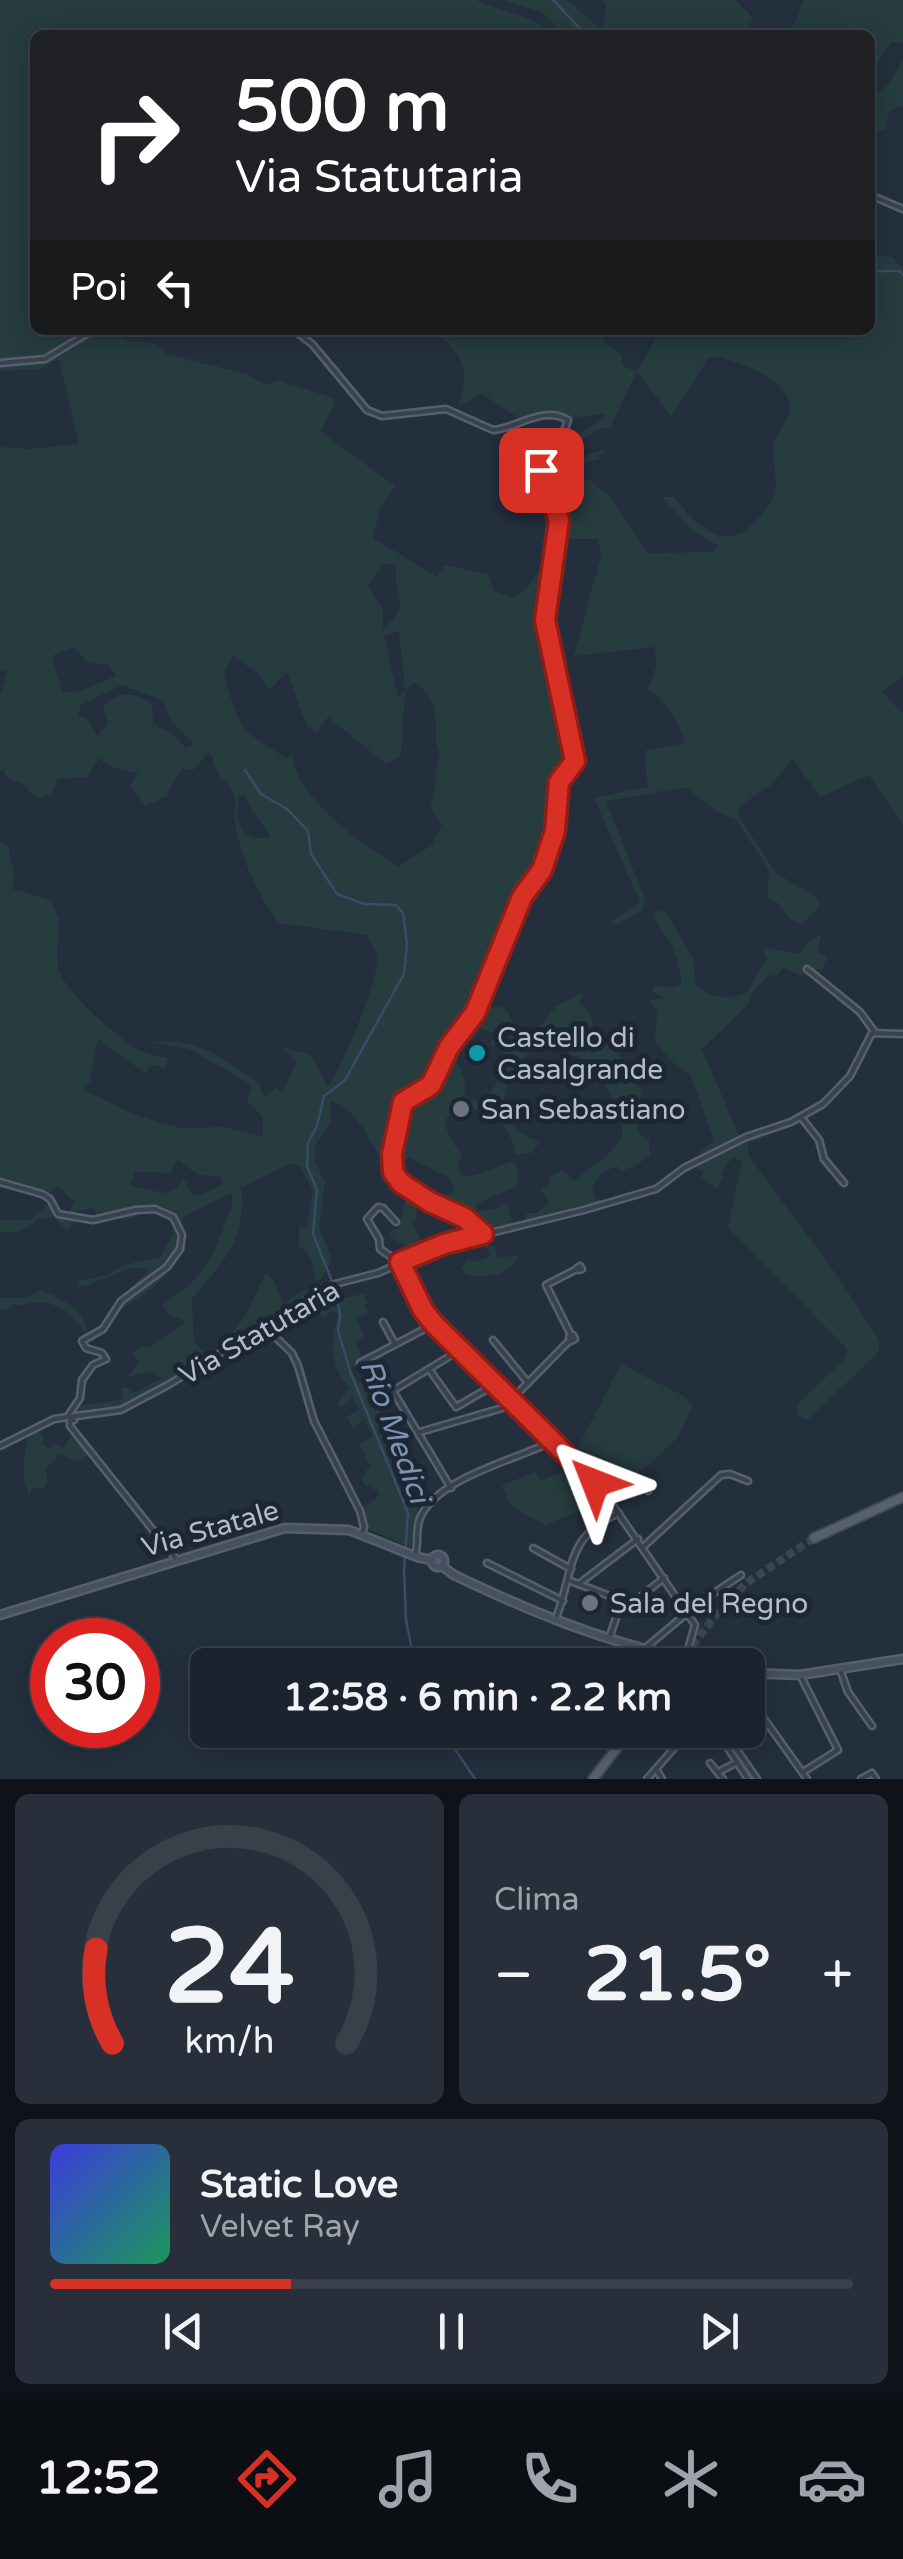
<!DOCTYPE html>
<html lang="it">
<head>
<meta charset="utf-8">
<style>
	body { margin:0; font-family:"Varela Round",sans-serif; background:#282f3a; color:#f1f3f6; height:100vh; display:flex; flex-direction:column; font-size:38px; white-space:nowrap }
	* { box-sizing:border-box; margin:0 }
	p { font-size:32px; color:#a0a4aa }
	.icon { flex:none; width:55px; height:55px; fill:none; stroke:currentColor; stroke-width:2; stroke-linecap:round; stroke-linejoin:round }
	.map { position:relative; height:1779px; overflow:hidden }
	.details { display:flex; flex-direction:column; gap:15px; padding:15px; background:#0f1319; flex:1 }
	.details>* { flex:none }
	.banner { position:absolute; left:30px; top:30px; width:845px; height:305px; border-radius:15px; box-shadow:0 5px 25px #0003,0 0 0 2px #39404a; background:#202124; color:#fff; overflow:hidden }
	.speed { position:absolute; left:30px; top:1618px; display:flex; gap:20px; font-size:50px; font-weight:700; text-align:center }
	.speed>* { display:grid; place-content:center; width:130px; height:130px; border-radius:50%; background:#1b232e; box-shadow:0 5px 25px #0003,0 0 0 2px #39404a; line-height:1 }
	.speed .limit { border:15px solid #d22; background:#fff; color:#111 }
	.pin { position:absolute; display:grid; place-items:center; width:85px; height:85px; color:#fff; margin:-42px; border-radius:20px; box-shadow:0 5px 15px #0006 }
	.me { position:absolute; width:110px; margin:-55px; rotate:315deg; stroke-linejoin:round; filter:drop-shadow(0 0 8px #0008) }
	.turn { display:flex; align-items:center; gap:35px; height:210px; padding:0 40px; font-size:45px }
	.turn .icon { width:130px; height:130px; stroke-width:2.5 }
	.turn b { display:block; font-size:70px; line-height:85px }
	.then { display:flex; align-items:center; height:95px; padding:0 40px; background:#0003; gap:20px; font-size:38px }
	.big { font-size:75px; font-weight:800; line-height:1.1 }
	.details .tile { flex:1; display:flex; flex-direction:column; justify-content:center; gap:15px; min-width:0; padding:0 35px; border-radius:15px; background:#282f3a }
	.details .dial { align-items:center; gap:0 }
	.dial svg { height:260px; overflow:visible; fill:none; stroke:#39404a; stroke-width:7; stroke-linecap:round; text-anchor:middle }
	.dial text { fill:#f1f3f6; stroke:none }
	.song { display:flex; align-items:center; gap:30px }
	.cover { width:120px; height:120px; border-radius:15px; background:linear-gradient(135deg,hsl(240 70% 55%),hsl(150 70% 35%)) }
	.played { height:10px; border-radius:5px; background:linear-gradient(90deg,#d93025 30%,#39404a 30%) }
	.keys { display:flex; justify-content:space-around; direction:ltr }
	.heat { display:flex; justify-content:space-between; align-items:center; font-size:55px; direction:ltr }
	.details .tiles { flex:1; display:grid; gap:15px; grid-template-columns:1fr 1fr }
	.tile:last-child { grid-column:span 2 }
	.trip { position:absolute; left:190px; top:1648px; width:575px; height:100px; border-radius:15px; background:#1b232e; box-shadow:0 5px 25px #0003,0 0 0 2px #39404a; font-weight:800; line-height:100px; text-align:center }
	.dock { display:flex; height:160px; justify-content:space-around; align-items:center; background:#0b0e12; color:#a0a4aa }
	.dock .icon { width:70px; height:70px }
	.dock .selected { color:#d93025 }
	.dock b { font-size:45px; color:#f1f3f6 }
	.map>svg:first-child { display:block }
	.green { fill:#263c3f; fill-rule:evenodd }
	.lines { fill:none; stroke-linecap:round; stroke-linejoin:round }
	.stream { stroke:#394c67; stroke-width:2.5 }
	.primary-tunnel { stroke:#3a4453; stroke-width:8; stroke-dasharray:8 4; stroke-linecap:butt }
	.minor-casing { stroke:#565f6c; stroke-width:9 }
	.secondary-casing { stroke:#565f6c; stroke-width:11 }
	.primary-casing { stroke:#414a57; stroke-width:12 }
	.minor { stroke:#38414e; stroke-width:4 }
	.secondary { stroke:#465061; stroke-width:6 }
	.primary { stroke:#56606e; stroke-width:8 }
	.route-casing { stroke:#8d1f18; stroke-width:25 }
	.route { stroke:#d93025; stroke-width:18 }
	.culture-dot { fill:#0f9aa8; stroke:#1d2633; stroke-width:4 }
	.worship-dot { fill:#6b7280; stroke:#1d2633; stroke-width:4 }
	.labels { text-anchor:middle; stroke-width:10; stroke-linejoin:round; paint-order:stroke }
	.poi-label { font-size:28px; fill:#b4bcc9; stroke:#1d2633; text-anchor:start }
	.street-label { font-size:28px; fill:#b4bcc9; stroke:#1d2633 }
	.water-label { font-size:30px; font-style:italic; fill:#7c92b1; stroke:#1d2633 }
</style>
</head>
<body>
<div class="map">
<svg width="903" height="1779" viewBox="0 0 903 1779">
	<rect width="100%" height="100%" fill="#242f3e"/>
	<g class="green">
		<path d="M0,0H476C506,14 529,12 553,35H380L375,32L357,35H35V330H116L124,340L157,344L166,354L247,374L266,385L278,380L333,398L335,405L320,431L395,486L381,506L373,538L437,577L444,565L488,574L494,591L513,598L526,590L553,549L544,615L573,750L572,759L559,775L553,831L541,870L505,903L495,945L502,951L485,999L489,1008L504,1007C511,1020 523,1030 520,1048L523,1049L556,1006L584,993L579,1003L590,1014L596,1036L616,1052L642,1092L636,1122L640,1134L649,1140L650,1155L634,1167L620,1171L617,1166L603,1172L592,1187L595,1199H600V1202L524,1223L527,1213H536L549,1203L541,1190L552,1182L548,1178L562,1170L574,1181C586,1171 615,1151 621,1138C626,1128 618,1118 616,1108C605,1072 574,1044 534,1048C510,1068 490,1106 518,1131C525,1137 532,1137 539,1143L532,1153L516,1154L512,1140L493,1106L465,1112L468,1102L487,1098L504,1071V1053L511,1042L510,1035L506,1034L499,1044L490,1045L496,1034L480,1028L474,1039L462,1041L454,1051C456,1066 466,1074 465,1089C465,1123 424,1102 462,1156L458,1165L461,1176L475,1175L513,1161C519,1167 520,1178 516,1186L476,1204L478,1211L495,1209L504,1203L508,1207L513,1226L486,1232L477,1223L439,1201L454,1190L449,1178L410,1158L398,1163L388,1154V1167L380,1165L382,1158C367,1138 357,1109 330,1100V1122L315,1146V1161L325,1183L319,1227L332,1260L321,1279L315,1281C314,1266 312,1255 299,1246V1227H307L313,1191L300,1166L291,1163L241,1188C247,1240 222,1263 192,1299L194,1342L208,1356C166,1381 122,1418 71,1415L78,1406L122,1400L121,1388L128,1387L134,1393L162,1378L147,1372L128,1377L139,1362L132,1353L143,1345L149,1348L186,1322L170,1315L162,1305C202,1276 208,1270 225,1224C229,1212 235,1204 231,1193L181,1218C196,1256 146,1301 113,1311V1305L150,1269L131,1268L85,1286H79L78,1281L108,1275C119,1263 143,1262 160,1257L174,1233L171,1218L175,1213L163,1207L125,1220L114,1218L115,1211L96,1214L94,1208L69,1213L74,1201L57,1186L51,1193L0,1178V843L9,846L10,862L14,867L13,889L50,900C68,931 54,937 58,967C61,989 118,1038 137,1049C146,1054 157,1056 167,1058L166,1068L152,1065L145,1073L98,1039L90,1081L84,1090L138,1116L180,1128L223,1127L263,1137V1117L247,1102L252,1085L189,1049L150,1042C198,1037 224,1058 261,1085L262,1094L267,1096L277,1087L282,1093L297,1062L283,1048L310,1054L328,1087C341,1069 380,979 377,957C376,951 370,941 367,935L279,923C258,896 240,857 235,822C233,815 236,806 235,798C231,782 213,775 213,757L208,753L193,770L182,768L166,797L145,805L130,786L138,773L111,767L99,758L88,777L58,779L52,793L38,799L22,784L7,778L4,769L0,771V695L8,669L0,671V447L30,449L79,444L59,359L39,369L0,371ZM385,563L396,566C392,598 414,603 383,629V609L367,586ZM399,631L405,690L398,698L384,636ZM74,647L88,663L109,665L116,676L75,693L62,692L52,656ZM233,655L258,674L269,690L287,672L307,726L316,733L328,717L386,764L401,755L405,691L415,682C449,710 428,728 440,754C434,772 437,791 430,808L442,824L432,845L397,867C388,857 375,853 365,845C340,826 292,787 293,755L287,759C237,727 241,731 224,674ZM122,685L164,701L170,720L194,744L185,748L178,739L153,723L152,704C135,691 118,691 103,707L108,724L97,736L88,719L78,716L81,705ZM245,795L249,806L271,837C240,843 234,823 239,796ZM178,1160L198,1175L220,1176L223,1183L202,1195H193L183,1178L177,1189L164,1193L130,1186L135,1172L171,1173Z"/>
		<path d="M505,0H567L603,31L606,6L603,0H735L753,18L745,35H566L541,12Z"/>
		<path d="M804,0H903V43L891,42L870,76V35H789Z"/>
		<path d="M903,60V105L888,112L886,129L874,131L870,127V100L890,83Z"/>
		<path d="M870,255L893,257L903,270V676L882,692L903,714V824L869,775L820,797L793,759L772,784L738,807L740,818L775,872L818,899V909L801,924L789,918L777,902L767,899L769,870L735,818L715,811L686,787L606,801L645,900L642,911L616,925L611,922L640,902L594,798L648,787L644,751L685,743C677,721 668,702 648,689L656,667L655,647L574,656L601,555L598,539H562C561,528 563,514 559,504C552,487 544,475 543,455L605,418V414L526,423L481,393L458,407C472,369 462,355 434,330H605L602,340L621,354L624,367L637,371L661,330H870ZM719,357C741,363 782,377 789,401C794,418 778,428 774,444C771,459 778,475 775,490C773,503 763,514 754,523C723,554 696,524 674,497H662L692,530L717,545L714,552L647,553L612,499L591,481L566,471L604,457H596L606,449L561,464L552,456L601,428L610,427L637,372L671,416L708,359Z"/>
		<path d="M665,910L693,959L696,984C709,998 730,1001 747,992L767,958L763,952L765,947L798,954L810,940L821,935L817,953L828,956L822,969H812L802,976L783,968L775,977L770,974L751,994L747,1006L702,1049L739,1136L772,1130L768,1137L748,1143V1155L839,1278L879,1340V1351L875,1356L807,1420L797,1415V1405L846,1357L847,1349L728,1227L742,1161L734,1158L726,1164L718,1189L702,1178L703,1172L693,1167L703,1159L700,1152L714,1140L690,1074L670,1060L655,1041L657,1012L649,1001L664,998L652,991L654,986L675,987L682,983C677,952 672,943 653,917L656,912Z"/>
		<path d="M400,1182L425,1199L416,1209L417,1218L411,1223L423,1243L403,1258L398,1257L405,1246L390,1236L391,1230L399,1228L405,1201L411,1195L399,1186Z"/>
		<path d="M52,1200L59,1213L78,1219L67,1230L53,1217L38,1219C29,1229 14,1235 0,1231V1220H30Z"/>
		<path d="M494,1245L498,1258L519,1255C509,1276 486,1279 466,1275L461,1268L467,1260L478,1261L491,1256L489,1249L483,1247Z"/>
		<path d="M266,1273L274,1281L283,1303L304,1290L316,1291L233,1344L228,1343V1338L245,1316Z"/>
		<path d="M341,1284L343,1288L339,1289L342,1298L364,1294L368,1303L365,1304L368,1314L357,1318L364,1338L355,1342L366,1366L360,1369L353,1366L351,1369L358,1383L362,1381L388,1425L387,1434L396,1448L418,1508L411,1547L367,1529L362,1509L380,1495L377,1489L374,1490L371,1484L366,1487L361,1479L370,1465L359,1444L373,1436L360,1412L363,1421L352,1427L349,1419H343L359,1410L353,1397L340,1408L338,1402L349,1388C330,1366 329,1342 339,1314L331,1310L325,1319L318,1313L325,1302L321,1294Z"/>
		<path d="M41,1290C66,1302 84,1306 88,1336C77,1321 59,1301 39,1302C28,1302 24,1307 14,1304L6,1310H0V1298H25Z"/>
		<path d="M621,1364L685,1397L693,1405L677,1438L620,1491L612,1494L573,1457Z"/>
		<path d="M38,1430L44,1439L42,1444L50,1449L55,1443L64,1448L72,1433L89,1454L78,1462L60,1454L46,1468L47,1483L43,1489L32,1487L30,1496C19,1476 25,1457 28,1435Z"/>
		<path d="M572,1468L588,1508L545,1525L510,1505L502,1485L536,1472L540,1481Z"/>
	</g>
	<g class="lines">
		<g class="stream">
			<path d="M553,0L586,35"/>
			<path d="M870,271H899L903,275"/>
			<path d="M245,770L261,794L287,809L308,831L311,854L337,894L364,904L396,905L403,913L407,944L404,974L345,1080L324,1096L317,1126L308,1143L307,1166L317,1190L313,1234L336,1291L340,1316L338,1331L350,1371L408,1513L404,1570L406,1620L415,1665"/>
			<path d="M442,1730L475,1779"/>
		</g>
		<path class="primary-tunnel" d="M678,1665L714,1617L745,1584L814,1538"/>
		<defs>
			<g id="minor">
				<path d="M870,195L903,209"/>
				<path d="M294,330L313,345L367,410L382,416L446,409L493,430C518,428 543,405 568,420L565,429L543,447L539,461L559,520L545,620L575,761L559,782L555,831L541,870L524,893L475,1013L449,1047L431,1085L403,1103C381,1161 386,1182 444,1208C459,1214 474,1222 483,1234"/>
				<path d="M0,363L45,359L93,330"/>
				<path d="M807,969L860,1012L874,1031"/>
				<path d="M801,1117L819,1140L824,1159L844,1183"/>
				<path d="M0,1182L42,1194L50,1199L58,1214L93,1220L136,1210L155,1209L173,1217L182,1235L180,1249L167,1267L121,1301L103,1329L82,1341L86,1348L102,1353L106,1359L93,1365L82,1380L80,1398L68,1416"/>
				<path d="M396,1222L383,1208L378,1207L367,1219L379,1239L380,1249L400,1263L423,1310L434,1324L605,1494L695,1625L687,1653"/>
				<path d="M580,1266L582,1269L579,1270L577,1268Z"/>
				<path d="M383,1322L395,1344"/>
				<path d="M265,1327L292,1353L298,1366L314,1421L360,1511L364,1527L362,1533"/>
				<path d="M571,1335L546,1285L577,1269"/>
				<path d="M573,1335L575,1339L571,1341L569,1337Z"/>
				<path d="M493,1340L528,1383"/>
				<path d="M360,1363L434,1324"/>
				<path d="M429,1369L456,1407L496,1384"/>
				<path d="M393,1391L451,1488"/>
				<path d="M512,1399L570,1340"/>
				<path d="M376,1401L460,1350"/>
				<path d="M74,1420L70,1421V1426L176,1559"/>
				<path d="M420,1432L516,1404"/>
				<path d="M0,1446L54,1419L121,1410L168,1385L331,1285L378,1273L445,1244L584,1210L656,1189L684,1168L746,1137L791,1122L823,1104L850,1076L872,1033L903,1034"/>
				<path d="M637,1479L648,1491"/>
				<path d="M643,1547L721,1475L730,1474L748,1481"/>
				<path d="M533,1548L571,1569"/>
				<path d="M415,1556C419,1543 415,1531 420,1518C438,1477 516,1460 553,1441"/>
				<path d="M487,1563L563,1601"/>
				<path d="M568,1580L615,1598L626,1607"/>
				<path d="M580,1583L638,1539"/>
				<path d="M687,1611L741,1575"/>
				<path d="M556,1618C575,1568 565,1537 619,1513"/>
				<path d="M609,1639L617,1615L664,1578"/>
				<path d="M644,1649L686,1614"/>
				<path d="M680,1665L681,1663"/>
				<path d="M840,1669L848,1692L872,1726"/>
				<path d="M800,1675L838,1750L803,1772"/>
				<path d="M748,1696L807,1779"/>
				<path d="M716,1730L748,1779"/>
				<path d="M723,1730L757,1779"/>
				<path d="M710,1763L723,1779"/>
				<path d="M656,1769L662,1779"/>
				<path d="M718,1772L736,1763"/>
				<path d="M647,1779L690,1730"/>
				<path d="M861,1779L872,1773L876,1779"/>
			</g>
			<g id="secondary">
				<circle cx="438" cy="1561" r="6"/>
				<path d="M442,1566L454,1575C527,1610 599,1640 678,1657"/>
				<path d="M0,1615L285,1528L349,1530L417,1557L432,1560"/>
				<circle cx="684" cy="1658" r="6"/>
				<path d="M690,1660L710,1665"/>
				<path d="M748,1673L800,1675L903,1659"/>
			</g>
			<g id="primary">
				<path d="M814,1538L903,1497"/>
				<path d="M593,1779L631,1730"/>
			</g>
		</defs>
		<use href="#minor" class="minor-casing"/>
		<use href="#secondary" class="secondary-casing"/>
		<use href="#primary" class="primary-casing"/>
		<use href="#minor" class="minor"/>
		<use href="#secondary" class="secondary"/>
		<use href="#primary" class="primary"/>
	</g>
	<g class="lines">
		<defs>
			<path id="route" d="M541,470L559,520L545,620L575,761L559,782L555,831L542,870L522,897L475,1013L449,1047L431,1085L403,1102L392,1154L393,1172L401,1183L430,1202L465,1218L483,1234L444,1244L400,1262L423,1310L434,1324L595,1483"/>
		</defs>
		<use href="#route" class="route-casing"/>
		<use href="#route" class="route"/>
	</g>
	<circle class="culture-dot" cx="477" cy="1053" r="10"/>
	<g class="worship-dot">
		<circle cx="461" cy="1109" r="10"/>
		<circle cx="590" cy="1603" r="10"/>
	</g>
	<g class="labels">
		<g class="poi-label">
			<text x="497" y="1047">Castello di<tspan x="497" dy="32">Casalgrande</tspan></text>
			<text x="481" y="1119">San Sebastiano</text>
			<text x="610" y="1613">Sala del Regno</text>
		</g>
		<g class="street-label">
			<text transform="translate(259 1332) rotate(-30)" y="10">Via Statutaria</text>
			<text transform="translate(210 1528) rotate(-16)" y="10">Via Statale</text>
		</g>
		<g class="water-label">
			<text transform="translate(395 1431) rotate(70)" y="10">Rio Medici</text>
		</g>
	</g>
</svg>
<div class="speed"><div class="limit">30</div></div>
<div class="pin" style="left:541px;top:470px;background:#d93025"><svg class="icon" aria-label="arrive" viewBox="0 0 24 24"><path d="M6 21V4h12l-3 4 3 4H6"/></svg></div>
<svg class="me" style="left:595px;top:1483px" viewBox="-20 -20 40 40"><path d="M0-17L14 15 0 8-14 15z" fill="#d93025" stroke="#fff" stroke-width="4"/></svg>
<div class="trip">12:58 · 6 min · 2.2 km</div>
<div class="banner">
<div class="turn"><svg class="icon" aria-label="right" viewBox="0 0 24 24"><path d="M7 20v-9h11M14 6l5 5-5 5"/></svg><div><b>500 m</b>Via Statutaria</div></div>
<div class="then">Poi<svg class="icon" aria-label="left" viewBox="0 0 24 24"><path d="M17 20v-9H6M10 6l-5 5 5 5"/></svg></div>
</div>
</div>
<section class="details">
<div class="tiles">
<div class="tile dial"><svg viewBox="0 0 100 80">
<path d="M14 69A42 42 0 1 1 86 69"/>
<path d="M14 69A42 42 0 0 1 9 40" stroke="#d93025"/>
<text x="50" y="56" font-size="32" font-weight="700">24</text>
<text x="50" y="72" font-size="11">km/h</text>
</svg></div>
<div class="tile"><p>Clima</p>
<div class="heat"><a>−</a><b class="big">21.5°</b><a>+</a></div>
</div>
<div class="tile">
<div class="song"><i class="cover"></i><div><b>Static Love</b><p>Velvet Ray</p></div></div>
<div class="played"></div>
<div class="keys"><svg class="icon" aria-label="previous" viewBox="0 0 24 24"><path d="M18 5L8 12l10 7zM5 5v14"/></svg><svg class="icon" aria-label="pause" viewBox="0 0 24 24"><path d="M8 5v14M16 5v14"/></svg><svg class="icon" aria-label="next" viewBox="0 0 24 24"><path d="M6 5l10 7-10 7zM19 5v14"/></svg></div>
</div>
</div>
</section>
<nav class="dock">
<b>12:52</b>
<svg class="icon selected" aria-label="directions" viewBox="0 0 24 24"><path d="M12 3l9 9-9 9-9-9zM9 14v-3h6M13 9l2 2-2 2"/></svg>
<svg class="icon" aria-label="music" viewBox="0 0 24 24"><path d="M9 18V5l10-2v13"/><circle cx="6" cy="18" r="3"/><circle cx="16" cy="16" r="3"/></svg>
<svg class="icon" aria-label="phone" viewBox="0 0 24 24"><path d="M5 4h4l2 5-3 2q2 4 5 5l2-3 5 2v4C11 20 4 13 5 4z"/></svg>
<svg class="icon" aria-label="climate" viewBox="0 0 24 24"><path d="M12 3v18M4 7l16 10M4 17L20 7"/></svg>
<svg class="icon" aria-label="car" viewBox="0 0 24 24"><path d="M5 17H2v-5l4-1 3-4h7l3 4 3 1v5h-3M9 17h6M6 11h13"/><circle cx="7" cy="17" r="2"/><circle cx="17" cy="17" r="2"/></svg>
</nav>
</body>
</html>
